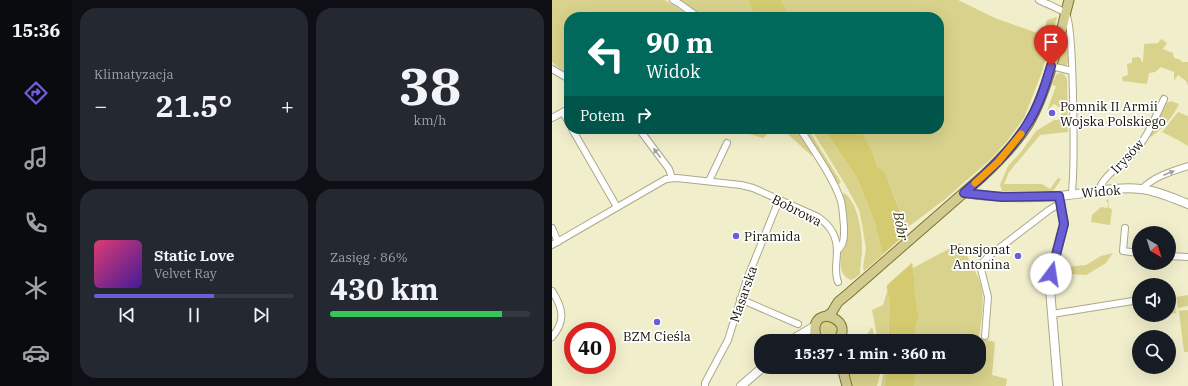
<!DOCTYPE html>
<html lang="pl">
<head>
<meta charset="utf-8">
<style>
	body { margin:0; font-family:"IBM Plex Serif",serif; background:#242831; color:#f1f3f6; height:100vh; display:flex; flex-direction:column; font-size:15px; white-space:nowrap }
	* { box-sizing:border-box; margin:0 }
	p { font-size:13px; color:#9ea1a6 }
	.icon { flex:none; width:22px; height:22px; fill:none; stroke:currentColor; stroke-width:2; stroke-linecap:round; stroke-linejoin:round }
	.map { position:relative; flex:1; overflow:hidden }
	.sheet { display:flex; flex-direction:column; gap:8px; padding:8px; background:#0d0f14; width:480px }
	.sheet>* { flex:none }
	.hud { position:absolute; left:12px; top:12px; width:380px; height:122px; border-radius:16px; box-shadow:0 4px 16px #0002; background:#00695c; color:#fff; overflow:hidden }
	.needle { width:26px; rotate:141deg }
	.buttons { position:absolute; left:580px; top:226px; display:grid; gap:8px }
	.buttons a { display:grid; place-items:center; width:44px; height:44px; border-radius:50%; background:#171b24; box-shadow:0 4px 16px #0002; font-size:20px }
	.speed { position:absolute; left:12px; top:322px; display:flex; gap:8px; font-size:20px; font-weight:700; text-align:center }
	.speed>* { display:grid; place-content:center; width:52px; height:52px; border-radius:50%; background:#171b24; box-shadow:0 4px 16px #0002; line-height:1 }
	.speed .limit { border:6px solid #d22; background:#fff; color:#111 }
	.pin { position:absolute; display:grid; place-items:center; width:34px; height:34px; color:#fff; margin:-41px -17px; border-radius:50% 50% 50% 0; rotate:-45deg; box-shadow:0 0 4px #0007 }
	.pin .icon { rotate:45deg }
	.me { position:absolute; width:44px; margin:-22px; rotate:14deg; stroke-linejoin:round; filter:drop-shadow(0 0 3px #0008) }
	.turn { display:flex; align-items:center; gap:14px; height:84px; padding:0 16px; font-size:18px }
	.turn .icon { width:52px; height:52px; stroke-width:2.5 }
	.turn b { display:block; font-size:28px; line-height:34px }
	.then { display:flex; align-items:center; height:38px; padding:0 16px; background:#0003; gap:8px; font-size:15px }
	.big { font-size:30px; font-weight:800; line-height:1.1 }
	.sheet .widget { flex:1; display:flex; flex-direction:column; justify-content:center; gap:6px; min-width:0; padding:0 14px; border-radius:16px; background:#242831 }
	.sheet .dial { align-items:center; gap:0 }
	.dial b { font-size:52px; line-height:1 }
	.song { display:flex; align-items:center; gap:12px }
	.cover { width:48px; height:48px; border-radius:6px; background:linear-gradient(135deg,hsl(340 70% 55%),hsl(260 70% 35%)) }
	.played { height:4px; border-radius:2px; background:linear-gradient(90deg,#6b5fd9 60%,#363941 60%) }
	.keys { display:flex; justify-content:space-around; direction:ltr }
	.heat { display:flex; justify-content:space-between; align-items:center; font-size:22px; direction:ltr }
	.charge { height:6px; border-radius:3px; background:linear-gradient(90deg,#34c759 86%,#363941 0) }
	.sheet .tiles { flex:1; display:grid; gap:8px; grid-template-columns:repeat(2,1fr) }
	.trip { position:absolute; left:202px; top:334px; width:232px; height:40px; border-radius:16px; background:#171b24; box-shadow:0 4px 16px #0002; font-weight:800; line-height:40px; text-align:center }
	main { display:flex; flex:1; min-height:0 }
	.tab-bar { display:flex; flex-direction:column; width:72px; justify-content:space-around; align-items:center; background:#090b0e; color:#9ea1a6 }
	.tab-bar .icon { width:28px; height:28px }
	.tab-bar .active { color:#6b5fd9 }
	.tab-bar b { font-size:18px; color:#f1f3f6 }
	.map>svg:first-child { display:block }
	.green { fill:#d9d28c }
	.water { fill:#d4cb70 }
	.pier { fill:#f0eecb }
	.lines { fill:none; stroke-linecap:round; stroke-linejoin:round }
	.street-casing { stroke:#aca989; stroke-width:8 }
	.secondary-casing { stroke:#aca989; stroke-width:10 }
	.primary-casing { stroke:#7c7530; stroke-width:11 }
	.street { stroke:#fff; stroke-width:6 }
	.secondary { stroke:#fff; stroke-width:8 }
	.primary { stroke:#d3cc91; stroke-width:9 }
	.oneway { fill:#a1a09b }
	.route-casing { stroke:#463e8d; stroke-width:10 }
	.route { stroke:#6b5fd9; stroke-width:7 }
	.slow { stroke:#f59e0b; stroke-width:7 }
	.poi-dot { fill:#6b5fd9; stroke:#fff; stroke-width:1.5 }
	.labels { text-anchor:middle; stroke-width:3.5; stroke-linejoin:round; paint-order:stroke }
	.poi-label { font-size:13px; fill:#131206; stroke:#fff; text-anchor:start }
	.street-label { font-size:13px; fill:#131206; stroke:#fff }
	.water-label { font-size:14px; font-style:italic; fill:#353108; stroke:#fff }
</style>
</head>
<body>
<main>
<nav class="tab-bar">
<b>15:36</b>
<svg class="icon active" aria-label="directions" viewBox="0 0 24 24"><path d="M12 3l9 9-9 9-9-9zM9 14v-3h6M13 9l2 2-2 2"/></svg>
<svg class="icon" aria-label="music" viewBox="0 0 24 24"><path d="M9 18V5l10-2v13"/><circle cx="6" cy="18" r="3"/><circle cx="16" cy="16" r="3"/></svg>
<svg class="icon" aria-label="phone" viewBox="0 0 24 24"><path d="M5 4h4l2 5-3 2q2 4 5 5l2-3 5 2v4C11 20 4 13 5 4z"/></svg>
<svg class="icon" aria-label="climate" viewBox="0 0 24 24"><path d="M12 3v18M4 7l16 10M4 17L20 7"/></svg>
<svg class="icon" aria-label="car" viewBox="0 0 24 24"><path d="M5 17H2v-5l4-1 3-4h7l3 4 3 1v5h-3M9 17h6M6 11h13"/><circle cx="7" cy="17" r="2"/><circle cx="17" cy="17" r="2"/></svg>
</nav>
<section class="sheet">
<div class="tiles">
<div class="widget"><p>Klimatyzacja</p>
<div class="heat"><a>−</a><b class="big">21.5°</b><a>+</a></div>
</div>
<div class="widget dial"><b>38</b><p>km/h</p></div>
<div class="widget">
<div class="song"><i class="cover"></i><div><b>Static Love</b><p>Velvet Ray</p></div></div>
<div class="played"></div>
<div class="keys"><svg class="icon" aria-label="previous" viewBox="0 0 24 24"><path d="M18 5L8 12l10 7zM5 5v14"/></svg><svg class="icon" aria-label="pause" viewBox="0 0 24 24"><path d="M8 5v14M16 5v14"/></svg><svg class="icon" aria-label="next" viewBox="0 0 24 24"><path d="M6 5l10 7-10 7zM19 5v14"/></svg></div>
</div>
<div class="widget"><p>Zasięg · 86%</p><b class="big">430 km</b><div class="charge"></div></div>
</div>
</section>
<div class="map">
<svg width="636" height="386" viewBox="0 0 636 386">
	<rect width="100%" height="100%" fill="#f0eecb"/>
	<g class="green">
		<path d="M0,0H113L140,17H17V74L13,73L0,62Z"/>
		<path d="M121,0H196L203,17H146Z"/>
		<path d="M229,0H406L443,18L491,35L495,20L505,17L490,72L472,118L456,140L439,159L392,200L352,230C350,210 339,190 332,171L326,168L320,151L308,129H387V17H239Z"/>
		<path d="M609,39L615,43L611,49L621,53L622,58L629,60V62H636V86L634,81L626,75L622,81V72L609,67L603,72L597,73L595,84L571,81L570,77L576,75L575,64L580,63V58L587,57L591,63L592,44L606,43Z"/>
		<path d="M510,49L515,50C518,58 517,73 505,63L508,50Z"/>
		<path d="M507,73L512,74L515,79L516,132L488,135L457,172L452,184H490L498,189L506,178L509,179L502,190L499,191H450L448,185L456,166L469,152L484,131L502,120H506L510,113V109L502,104L495,111L504,86L500,85L504,75Z"/>
		<path d="M619,101L627,104C621,117 611,128 599,137L597,135L612,104Z"/>
		<path d="M626,112L636,116V146L626,140L610,132Z"/>
		<path d="M196,129H221L211,138L194,133Z"/>
		<path d="M230,129H245L261,154L260,156Z"/>
		<path d="M251,129H256L289,182L287,184L284,183Z"/>
		<path d="M259,129H272L305,178L323,223L328,239L331,255L312,271L311,267L314,249L310,224L307,210L293,184Z"/>
		<path d="M292,193C306,202 310,232 310,248C310,257 308,265 308,274L303,278L299,280C290,277 288,268 289,259H287C287,253 292,251 294,245C298,228 293,212 289,196Z"/>
		<path d="M556,195L557,208L560,209L558,225L539,222L540,215L549,207L556,208V203L554,201L556,199Z"/>
		<path d="M408,243C414,255 429,278 430,291C432,307 429,322 427,338L443,342L440,375L455,379L454,386H362L365,367H427V341H363V327L367,318L363,295L361,268Z"/>
		<path d="M561,253L554,263L534,275L513,274L510,270L522,266L534,265L549,256Z"/>
		<path d="M336,289L338,302L336,341H326L320,310L331,305Z"/>
		<path d="M636,295V306L626,308L624,297Z"/>
		<path d="M622,298L624,313L617,314V299Z"/>
		<path d="M636,310V352H632L627,311Z"/>
		<circle cx="276" cy="330" r="9"/>
		<path d="M320,327L324,341H314L316,333Z"/>
		<path d="M295,367H327L328,374L325,386H299Z"/>
		<path d="M329,367H334L333,386H329L331,375Z"/>
	</g>
	<g class="water">
		<path d="M196,0H229L239,17H203Z"/>
		<path d="M272,129H308L320,151L326,168L332,171L347,209L359,253L362,277L363,295L367,318L363,327V341H336L338,302L332,274L330,249L323,223L305,178Z"/>
		<path d="M334,367H365L362,386H333Z"/>
	</g>
	<path class="pier" d="M355,233L361,252L362,261L333,287L330,274L329,256Z"/>
	<g class="lines">
		<defs>
			<g id="street">
				<path d="M121,0L128,4L146,17"/>
				<path d="M487,0C492,3 511,10 514,14C522,23 522,155 521,176C521,182 520,188 520,194"/>
				<path d="M499,66L520,71"/>
				<path d="M0,69L17,79"/>
				<path d="M17,108L11,112L17,123"/>
				<path d="M0,118L11,112"/>
				<path d="M20,129L65,207"/>
				<path d="M87,129L117,169L120,178"/>
				<path d="M248,129C261,149 282,179 289,201C291,209 291,218 292,226C292,236 293,244 285,251"/>
				<path d="M157,181L175,143"/>
				<path d="M590,189C601,177 620,171 636,166"/>
				<path d="M547,191C549,177 571,164 580,154C595,139 603,118 612,99"/>
				<path d="M0,228L6,242"/>
				<path d="M573,228L571,251L587,253"/>
				<path d="M0,245L114,179L125,178L189,185L201,188L266,217C278,225 285,237 285,251C285,262 282,272 286,282"/>
				<path d="M617,256L636,257"/>
				<path d="M0,291C11,308 14,321 0,337"/>
				<path d="M188,299L246,324"/>
				<path d="M500,314L587,300"/>
				<path d="M433,336L436,297L428,265L437,256L497,210L509,203"/>
				<path d="M153,386V383L176,340L195,279L227,200"/>
			</g>
			<g id="secondary">
				<path d="M412,193C443,198 475,198 507,196C534,194 562,186 589,189C606,191 621,198 636,204"/>
				<path d="M238,341L263,326"/>
				<path d="M247,341L254,338H265"/>
				<path d="M189,386L211,367"/>
				<path d="M506,386L498,289L499,274L512,224L507,196"/>
			</g>
			<g id="primary">
				<path d="M275,316L280,312L286,302L297,293L431,176C448,160 465,143 477,123C497,88 507,38 517,0"/>
				<path d="M268,341C264,337 262,333 263,327C266,304 305,323 284,341"/>
				<path d="M290,367L295,386"/>
			</g>
		</defs>
		<use href="#street" class="street-casing"/>
		<use href="#secondary" class="secondary-casing"/>
		<use href="#primary" class="primary-casing"/>
		<use href="#street" class="street"/>
		<use href="#secondary" class="secondary"/>
		<use href="#primary" class="primary"/>
	</g>
	<defs><path id="oneway-solid" d="M-6-.8H1V-3.2L6.5 0L1 3.2V.8H-6Z"/></defs>
	<g class="oneway">
		<use href="#oneway-solid" transform="translate(105 153) rotate(-127)"/>
		<use href="#oneway-solid" transform="translate(617 173) rotate(-23)"/>
	</g>
	<g class="lines">
		<defs>
			<path id="route" d="M499,66C493,86 487,106 476,123C459,151 436,172 412,193L450,197L507,196L512,224L499,274"/>
		</defs>
		<use href="#route" class="route-casing"/>
		<use href="#route" class="route"/>
		<path class="slow" d="M423,183L446,162L469,134"/>
	</g>
	<g class="poi-dot">
		<circle cx="500" cy="113" r="4"/>
		<circle cx="184" cy="236" r="4"/>
		<circle cx="466" cy="256" r="4"/>
		<circle cx="105" cy="322" r="4"/>
	</g>
	<g class="labels">
		<g class="poi-label">
			<text x="508" y="111">Pomnik II Armii<tspan x="508" dy="15">Wojska Polskiego</tspan></text>
			<text x="192" y="241">Piramida</text>
			<text x="458" y="254" text-anchor="end">Pensjonat<tspan x="458" dy="15">Antonina</tspan></text>
			<text x="105" y="341" text-anchor="middle">BZM Cieśla</text>
		</g>
		<g class="street-label">
			<text transform="translate(575 156) rotate(-47)" y="5">Irysów</text>
			<text transform="translate(549 191) rotate(-5)" y="5">Widok</text>
			<text transform="translate(245 210) rotate(27)" y="5">Bobrowa</text>
			<text transform="translate(191 294) rotate(-71)" y="5">Masarska</text>
		</g>
		<g class="water-label">
			<text transform="translate(349 226) rotate(79)" y="5">Bóbr</text>
		</g>
	</g>
</svg>
<div class="buttons">
<a><svg class="needle" viewBox="-14 -14 28 28"><path d="M0-13l5 13h-10z" fill="#e53935"/><path d="M0 13l5-13h-10z" fill="#9ea1a6"/></svg></a>
<a><svg class="icon" aria-label="sound" viewBox="0 0 24 24"><path d="M4 9h4l5-4v14l-5-4H4zM17 9q2 3 0 6"/></svg></a>
<a><svg class="icon" aria-label="search" viewBox="0 0 24 24"><circle cx="10" cy="10" r="6"/><path d="M15 15l6 6"/></svg></a>
</div>
<div class="speed"><div class="limit">40</div></div>
<div class="pin" style="left:499px;top:66px;background:#d93025"><svg class="icon" aria-label="arrive" viewBox="0 0 24 24"><path d="M6 21V4h12l-3 4 3 4H6"/></svg></div>
<svg class="me" style="left:499px;top:274px" viewBox="-20 -20 40 40"><circle r="19" fill="#fff"/><path d="M0-13L10 11 0 6-10 11z" fill="#6b5fd9"/></svg>
<div class="trip">15:37 · 1 min · 360 m</div>
<div class="hud">
<div class="turn"><svg class="icon" aria-label="left" viewBox="0 0 24 24"><path d="M17 20v-9H6M10 6l-5 5 5 5"/></svg><div><b>90 m</b>Widok</div></div>
<div class="then">Potem<svg class="icon" aria-label="right" viewBox="0 0 24 24"><path d="M7 20v-9h11M14 6l5 5-5 5"/></svg></div>
</div>
</div>
</main>
</body>
</html>
